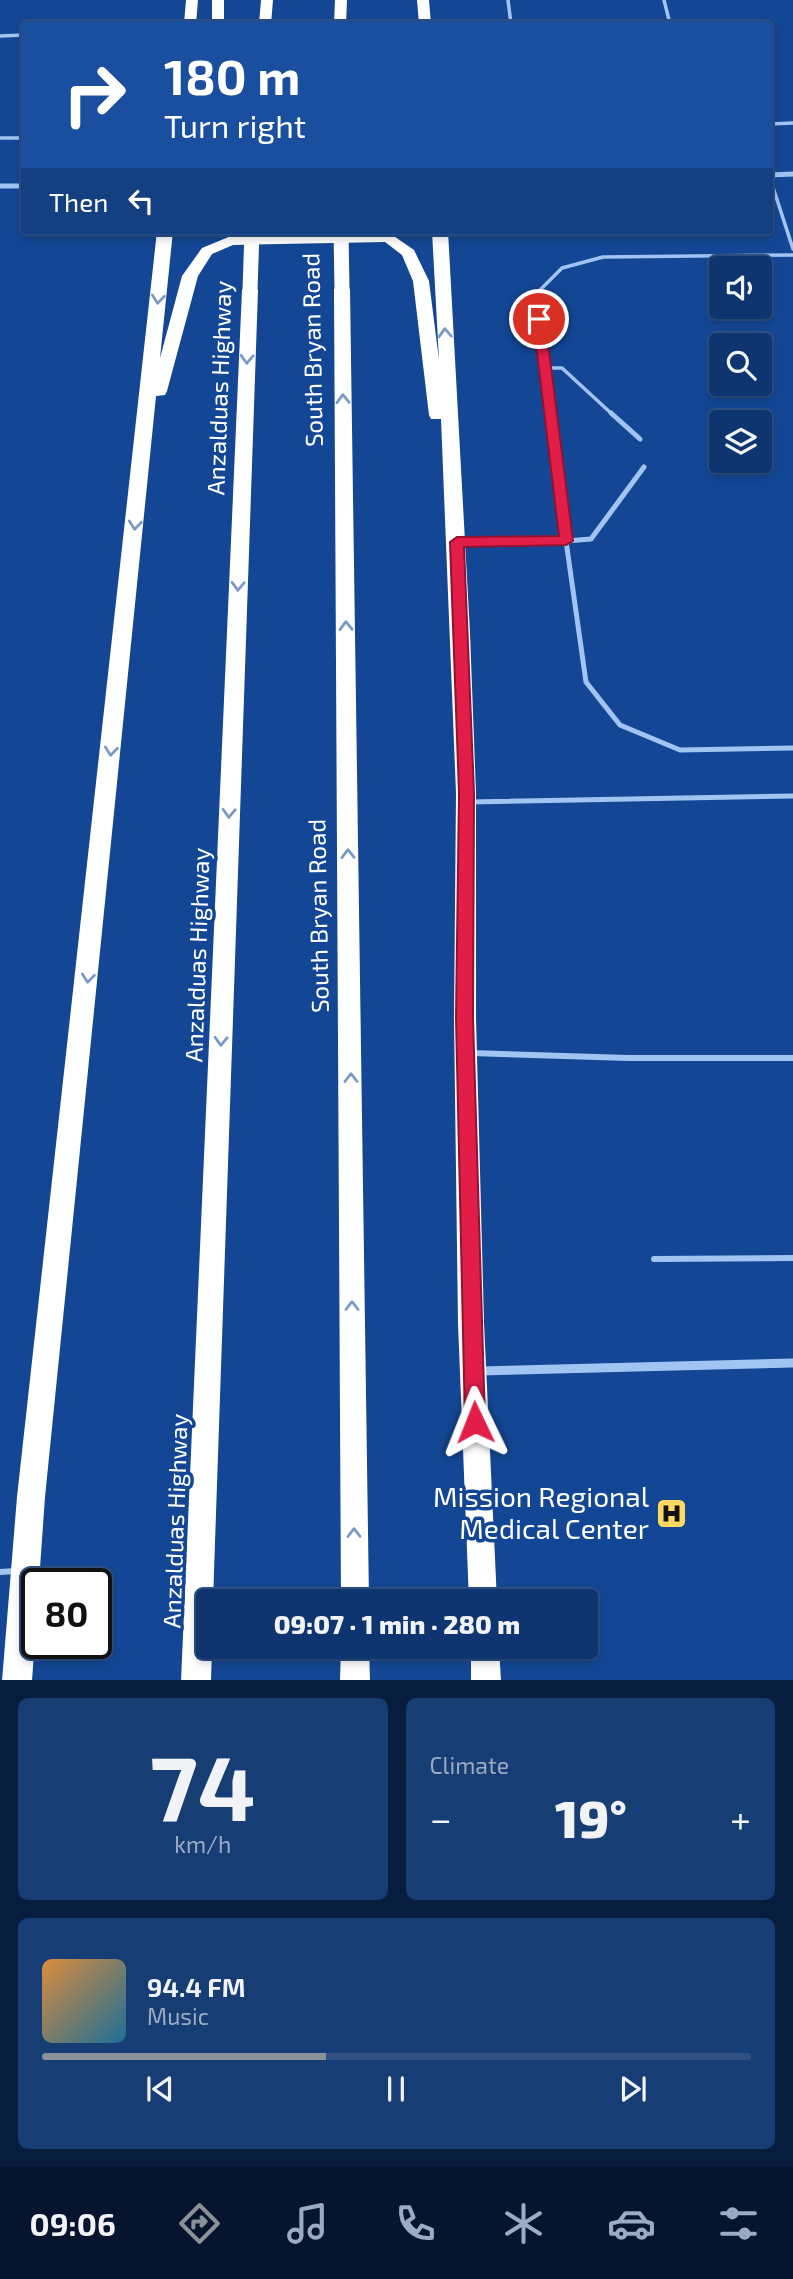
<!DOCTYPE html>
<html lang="en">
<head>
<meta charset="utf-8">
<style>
	body { margin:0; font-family:"Exo 2",sans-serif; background:#173d75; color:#f1f3f6; height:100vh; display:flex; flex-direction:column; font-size:26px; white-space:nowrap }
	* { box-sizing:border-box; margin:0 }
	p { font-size:23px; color:#9babc3 }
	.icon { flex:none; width:38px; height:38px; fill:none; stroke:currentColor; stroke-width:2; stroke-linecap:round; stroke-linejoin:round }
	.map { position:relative; height:1680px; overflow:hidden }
	.panel { display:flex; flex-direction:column; gap:18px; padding:18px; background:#081d3e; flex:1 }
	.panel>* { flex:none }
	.hud { position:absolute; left:21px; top:21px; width:752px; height:214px; border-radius:7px; box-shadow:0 4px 10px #0003,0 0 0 2px #2e5083; background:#1a4fa0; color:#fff; overflow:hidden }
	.tools { position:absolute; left:709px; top:256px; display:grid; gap:14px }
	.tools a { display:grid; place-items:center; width:63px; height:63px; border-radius:7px; background:#0e3570; box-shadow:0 4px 10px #0003,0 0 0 2px #2e5083; font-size:35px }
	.speed { position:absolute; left:21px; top:1568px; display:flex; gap:14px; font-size:35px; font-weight:700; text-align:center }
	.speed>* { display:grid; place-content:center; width:91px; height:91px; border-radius:50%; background:#0e3570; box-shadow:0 4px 10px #0003,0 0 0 2px #2e5083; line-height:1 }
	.speed .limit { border:4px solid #111; border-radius:10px; background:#fff; color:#111 }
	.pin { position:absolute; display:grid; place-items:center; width:60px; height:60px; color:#fff; margin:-30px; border:4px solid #fff; border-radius:50%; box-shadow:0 2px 7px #0007 }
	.me { position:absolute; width:77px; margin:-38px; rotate:358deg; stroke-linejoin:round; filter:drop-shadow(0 0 5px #0008) }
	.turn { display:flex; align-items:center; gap:24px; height:147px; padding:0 28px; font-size:32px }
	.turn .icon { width:91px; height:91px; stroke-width:2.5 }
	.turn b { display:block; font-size:49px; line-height:60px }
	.then { display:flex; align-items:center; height:66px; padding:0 28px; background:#0003; gap:14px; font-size:26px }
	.big { font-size:52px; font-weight:800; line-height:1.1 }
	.panel .card { flex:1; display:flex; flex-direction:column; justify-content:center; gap:10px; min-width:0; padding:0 24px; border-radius:10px; background:#173d75 }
	.panel .dial { align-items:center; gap:0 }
	.dial b { font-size:91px; line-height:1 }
	.song { display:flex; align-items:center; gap:21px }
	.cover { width:84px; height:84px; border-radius:10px; background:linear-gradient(135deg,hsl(30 70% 55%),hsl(200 70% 35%)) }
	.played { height:7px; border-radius:4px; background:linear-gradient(90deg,#8c9099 40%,#2e5083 40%) }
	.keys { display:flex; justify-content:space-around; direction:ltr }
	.heat { display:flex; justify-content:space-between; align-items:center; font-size:38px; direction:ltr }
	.panel .tiles { flex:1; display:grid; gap:18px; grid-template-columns:1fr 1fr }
	.card:last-child { grid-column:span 2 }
	.trip { position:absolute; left:196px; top:1589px; width:402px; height:70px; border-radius:7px; background:#0e3570; box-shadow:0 4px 10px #0003,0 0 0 2px #2e5083; font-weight:800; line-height:70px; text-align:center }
	.tabs { display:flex; height:112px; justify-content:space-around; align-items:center; background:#06152d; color:#9babc3 }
	.tabs .icon { width:49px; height:49px }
	.tabs .on { color:#8c9099 }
	.tabs b { font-size:32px; color:#f1f3f6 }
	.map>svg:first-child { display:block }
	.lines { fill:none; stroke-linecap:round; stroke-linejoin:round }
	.lane-far2 { stroke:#a2c4f3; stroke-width:3.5 }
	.lane-far1 { stroke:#a2c4f3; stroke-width:5 }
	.lane { stroke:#a2c4f3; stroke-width:6 }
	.street-far1 { stroke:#a2c4f3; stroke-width:5 }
	.street { stroke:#a2c4f3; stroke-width:9 }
	.highway { fill:#fff; fill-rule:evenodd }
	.highway-bridge { stroke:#fff; stroke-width:15 }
	.oneway { stroke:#7d9ac5 }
	.route { fill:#e11d48; stroke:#92132f; stroke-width:2 }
	.labels { text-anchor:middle; stroke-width:7; stroke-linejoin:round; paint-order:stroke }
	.street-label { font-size:24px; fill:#fff; stroke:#134795 }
	.near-poi-label { font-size:28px; fill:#fff; stroke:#134795; text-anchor:end }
</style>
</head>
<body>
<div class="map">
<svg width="793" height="1681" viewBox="0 0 793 1681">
	<rect width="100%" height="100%" fill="#134795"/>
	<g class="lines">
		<g class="lane-far2">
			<path d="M508,0L511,24"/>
			<path d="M664,0L670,24"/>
			<path d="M0,36L24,35"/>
			<path d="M770,124L793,123"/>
			<path d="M0,138H24"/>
			<path d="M770,178L793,249"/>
			<path d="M545,368H562L613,415"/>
			<path d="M551,415L536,294L562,268L603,257L793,255"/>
		</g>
		<g class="lane-far1">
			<path d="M611,413L640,439"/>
			<path d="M644,467L591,539L566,541L586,682L620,725L680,750L793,748"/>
			<path d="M460,542L566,541L550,413"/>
			<path d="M471,802L793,796"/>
		</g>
		<g class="lane">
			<path d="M471,1053L628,1058H793"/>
			<path d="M654,1259L793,1258"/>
			<path d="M0,1572L15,1571"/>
		</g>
		<g class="street-far1">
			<path d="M770,175L793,174"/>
			<path d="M0,186H24"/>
		</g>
		<path class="street" d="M479,1371L793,1363"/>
		<g class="highway">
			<path d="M186,0H198L196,24H184Z"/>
			<rect x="212" y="0" width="12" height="24"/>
			<path d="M261,0H273L271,24H259Z"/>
			<path d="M335,0H347L346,24H334Z"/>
			<path d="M417,0H429L431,24H419Z"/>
			<path d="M157,231H173L160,358L182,276L202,248L231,236L388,232L414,250L429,281L439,360L432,231H448L470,633L476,793V1018L484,1323L497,1601H469L458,1323L454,1018L456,793L441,419H431L429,415L413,281L402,255L385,242L233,245L212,254L198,276L167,391L165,395L156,396L45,1497L32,1681H2L17,1497Z"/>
			<path d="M342,284L350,289L369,1601H341L334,289Z"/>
			<path d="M250,285L258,290L213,1601H208V1647H212L211,1681H181L242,290Z"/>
			<path d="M341,1647H369L370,1681H340Z"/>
			<path d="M471,1647H499L501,1681H471Z"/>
		</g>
		<g class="highway-bridge">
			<path d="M341,231L342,289"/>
			<path d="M250,290L252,231"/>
		</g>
	</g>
	<defs><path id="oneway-chevron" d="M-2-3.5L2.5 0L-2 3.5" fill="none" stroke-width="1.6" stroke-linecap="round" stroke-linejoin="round" transform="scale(1.75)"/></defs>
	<g class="oneway">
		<use href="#oneway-chevron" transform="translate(158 299) rotate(96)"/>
		<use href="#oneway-chevron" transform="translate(445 333) rotate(-93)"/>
		<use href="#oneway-chevron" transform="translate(247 359) rotate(92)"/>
		<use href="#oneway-chevron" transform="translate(343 399) rotate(-91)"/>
		<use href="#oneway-chevron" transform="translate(135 525) rotate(96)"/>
		<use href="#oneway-chevron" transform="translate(238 586) rotate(92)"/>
		<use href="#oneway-chevron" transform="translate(346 626) rotate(-91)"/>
		<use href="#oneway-chevron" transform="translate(111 751) rotate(96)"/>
		<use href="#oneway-chevron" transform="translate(229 813) rotate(92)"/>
		<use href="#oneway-chevron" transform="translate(348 854) rotate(-91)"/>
		<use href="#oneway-chevron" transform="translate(88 978) rotate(96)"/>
		<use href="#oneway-chevron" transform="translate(221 1041) rotate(92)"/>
		<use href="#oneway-chevron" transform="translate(351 1078) rotate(-90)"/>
		<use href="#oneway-chevron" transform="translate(352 1306) rotate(-90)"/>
		<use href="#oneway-chevron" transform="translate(354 1533) rotate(-90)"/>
	</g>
	<path class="route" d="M539,315L545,319L573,541L566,545L464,547L474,793L473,1018L485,1422L482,1430L475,1433L468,1430L465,1422L456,1018L459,793L450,542L457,537L559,536L533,319Z"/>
	<defs>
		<symbol id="hospital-square" viewBox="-11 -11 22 22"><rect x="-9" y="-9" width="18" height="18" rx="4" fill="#ffd864" stroke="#134795"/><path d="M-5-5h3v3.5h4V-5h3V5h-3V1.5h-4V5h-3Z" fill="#111"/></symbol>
	</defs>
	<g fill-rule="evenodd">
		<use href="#hospital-square" x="654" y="1496" width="35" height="35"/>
	</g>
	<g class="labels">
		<g class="street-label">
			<text transform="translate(313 350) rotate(-91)" y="8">South Bryan Road</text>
			<text transform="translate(220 388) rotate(-88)" y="8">Anzalduas Highway</text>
			<text transform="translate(319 916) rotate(-91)" y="8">South Bryan Road</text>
			<text transform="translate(198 955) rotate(-88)" y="8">Anzalduas Highway</text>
			<text transform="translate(176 1521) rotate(-88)" y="8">Anzalduas Highway</text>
		</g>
		<g class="near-poi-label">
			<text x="649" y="1507">Mission Regional<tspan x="649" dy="32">Medical Center</tspan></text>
		</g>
	</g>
</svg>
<div class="tools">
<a><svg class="icon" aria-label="sound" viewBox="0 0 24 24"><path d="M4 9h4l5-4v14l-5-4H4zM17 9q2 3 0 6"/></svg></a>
<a><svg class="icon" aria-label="search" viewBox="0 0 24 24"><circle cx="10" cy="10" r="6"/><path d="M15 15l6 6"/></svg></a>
<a><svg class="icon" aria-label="layers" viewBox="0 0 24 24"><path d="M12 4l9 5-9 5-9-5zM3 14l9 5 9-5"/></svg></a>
</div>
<div class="speed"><div class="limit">80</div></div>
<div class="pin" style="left:539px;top:319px;background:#d93025"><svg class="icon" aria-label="arrive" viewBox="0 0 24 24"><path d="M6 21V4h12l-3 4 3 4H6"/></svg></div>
<svg class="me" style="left:475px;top:1422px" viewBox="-20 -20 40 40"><path d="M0-17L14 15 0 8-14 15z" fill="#e11d48" stroke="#fff" stroke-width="4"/></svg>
<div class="trip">09:07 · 1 min · 280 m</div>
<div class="hud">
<div class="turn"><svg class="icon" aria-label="right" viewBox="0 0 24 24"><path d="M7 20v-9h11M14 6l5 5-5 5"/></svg><div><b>180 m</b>Turn right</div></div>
<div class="then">Then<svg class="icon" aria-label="left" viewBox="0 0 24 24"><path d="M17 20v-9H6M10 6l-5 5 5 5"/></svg></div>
</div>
</div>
<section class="panel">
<div class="tiles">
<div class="card dial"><b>74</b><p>km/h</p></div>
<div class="card"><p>Climate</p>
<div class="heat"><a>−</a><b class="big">19°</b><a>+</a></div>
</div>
<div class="card">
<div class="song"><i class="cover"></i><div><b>94.4 FM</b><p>Music</p></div></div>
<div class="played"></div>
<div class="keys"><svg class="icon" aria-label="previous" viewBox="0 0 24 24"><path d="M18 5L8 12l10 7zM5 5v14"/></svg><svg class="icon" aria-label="pause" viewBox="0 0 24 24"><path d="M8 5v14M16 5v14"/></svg><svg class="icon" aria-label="next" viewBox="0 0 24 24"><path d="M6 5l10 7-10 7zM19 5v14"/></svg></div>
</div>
</div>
</section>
<nav class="tabs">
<b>09:06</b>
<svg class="icon on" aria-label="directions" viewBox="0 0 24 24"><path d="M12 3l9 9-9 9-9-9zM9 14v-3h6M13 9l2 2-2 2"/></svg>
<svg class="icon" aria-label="music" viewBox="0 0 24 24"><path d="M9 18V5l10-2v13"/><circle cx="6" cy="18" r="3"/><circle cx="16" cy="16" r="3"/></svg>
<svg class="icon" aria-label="phone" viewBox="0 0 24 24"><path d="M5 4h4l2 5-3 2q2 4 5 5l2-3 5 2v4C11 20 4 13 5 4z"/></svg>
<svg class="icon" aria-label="climate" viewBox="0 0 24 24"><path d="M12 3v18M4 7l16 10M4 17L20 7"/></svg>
<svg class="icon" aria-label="car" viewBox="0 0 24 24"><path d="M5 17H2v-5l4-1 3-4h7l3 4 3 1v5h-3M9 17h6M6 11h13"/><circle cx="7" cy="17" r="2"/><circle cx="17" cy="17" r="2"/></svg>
<svg class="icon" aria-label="filters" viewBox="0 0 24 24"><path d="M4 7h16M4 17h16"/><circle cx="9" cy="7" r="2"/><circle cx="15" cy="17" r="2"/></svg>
</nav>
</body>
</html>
